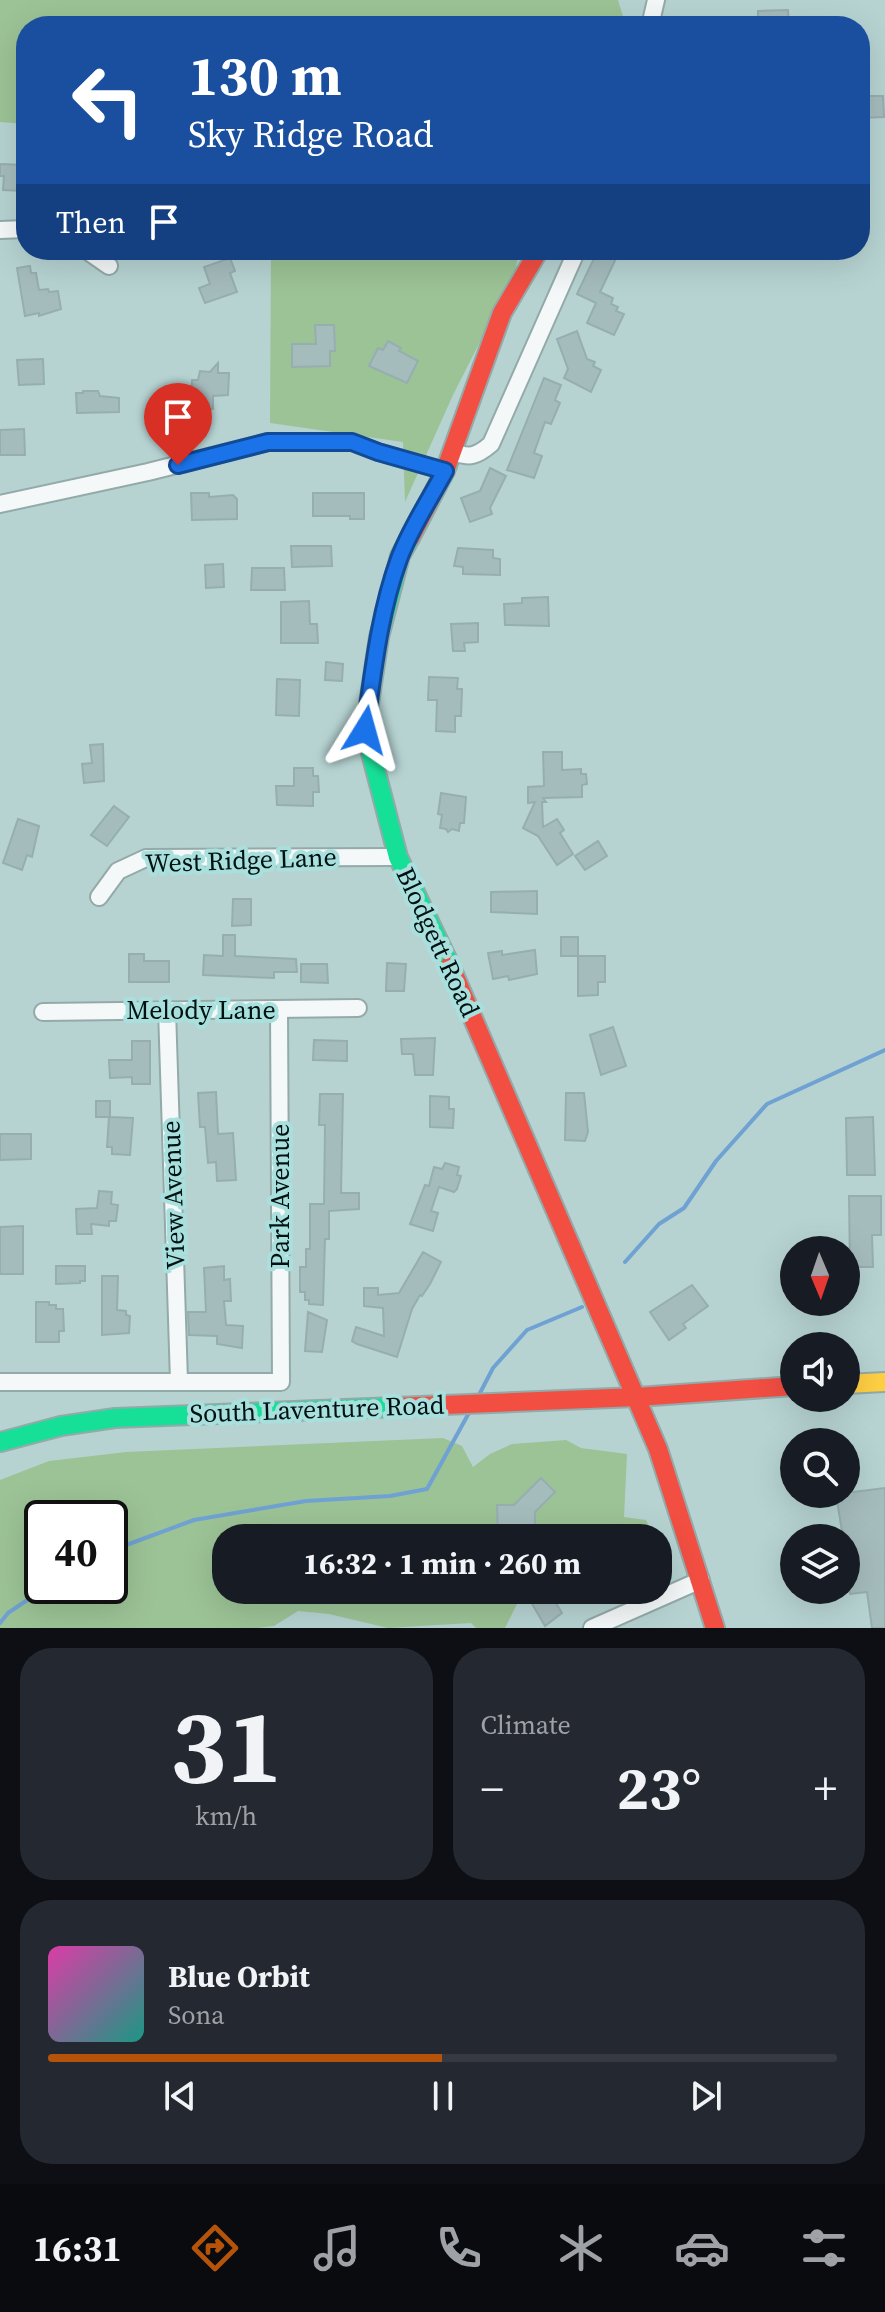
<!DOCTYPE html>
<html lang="en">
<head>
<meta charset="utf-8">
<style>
	body { margin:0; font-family:"Source Serif 4",serif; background:#242831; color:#f1f3f6; height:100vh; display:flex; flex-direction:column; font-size:30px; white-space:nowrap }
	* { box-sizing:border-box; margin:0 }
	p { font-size:26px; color:#9ea1a6 }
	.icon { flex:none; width:44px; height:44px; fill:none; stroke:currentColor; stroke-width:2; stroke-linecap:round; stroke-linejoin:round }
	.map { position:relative; height:1628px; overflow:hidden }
	.panel { display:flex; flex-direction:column; gap:20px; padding:20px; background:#0d0f14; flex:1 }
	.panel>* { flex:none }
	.guide { position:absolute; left:16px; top:16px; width:854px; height:244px; border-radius:32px; box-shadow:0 8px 32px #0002; background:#1a4fa0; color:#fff; overflow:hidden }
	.needle { width:52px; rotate:178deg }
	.controls { position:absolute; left:780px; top:1236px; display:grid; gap:16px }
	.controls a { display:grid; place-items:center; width:80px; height:80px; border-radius:50%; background:#171b24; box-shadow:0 8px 32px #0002; font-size:40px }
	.speed { position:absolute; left:24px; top:1500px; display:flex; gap:16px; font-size:40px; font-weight:700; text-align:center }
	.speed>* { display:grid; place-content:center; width:104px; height:104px; border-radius:50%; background:#171b24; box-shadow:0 8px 32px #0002; line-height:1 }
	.speed .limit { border:4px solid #111; border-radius:12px; background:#fff; color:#111 }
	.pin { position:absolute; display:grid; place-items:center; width:68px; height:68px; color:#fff; margin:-82px -34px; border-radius:50% 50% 50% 0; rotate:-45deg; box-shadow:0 0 8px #0007 }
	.pin .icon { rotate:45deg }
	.me { position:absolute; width:88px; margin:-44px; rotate:8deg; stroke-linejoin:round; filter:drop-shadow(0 0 6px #0008) }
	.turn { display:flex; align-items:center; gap:28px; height:168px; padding:0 40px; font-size:36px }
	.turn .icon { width:104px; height:104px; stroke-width:2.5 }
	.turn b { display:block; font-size:56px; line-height:68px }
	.then { display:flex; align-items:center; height:76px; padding:0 40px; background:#0003; gap:16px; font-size:30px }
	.big { font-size:60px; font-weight:700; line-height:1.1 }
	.panel .card { flex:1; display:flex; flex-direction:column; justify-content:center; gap:12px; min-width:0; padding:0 28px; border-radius:32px; background:#242831 }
	.panel .dial { align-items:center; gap:0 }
	.dial b { font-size:104px; line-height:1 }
	.song { display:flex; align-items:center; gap:24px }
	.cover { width:96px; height:96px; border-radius:12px; background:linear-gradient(135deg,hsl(320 70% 55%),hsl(170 70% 35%)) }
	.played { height:8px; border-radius:4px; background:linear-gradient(90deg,#b45309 50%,#363941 50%) }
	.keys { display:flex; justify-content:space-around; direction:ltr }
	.heat { display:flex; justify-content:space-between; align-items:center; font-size:44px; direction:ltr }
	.panel .tiles { flex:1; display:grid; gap:20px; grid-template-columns:1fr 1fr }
	.card:last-child { grid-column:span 2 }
	.trip { position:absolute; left:212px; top:1524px; width:460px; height:80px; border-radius:32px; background:#171b24; box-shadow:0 8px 32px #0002; font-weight:700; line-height:80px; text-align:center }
	.dock { display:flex; height:128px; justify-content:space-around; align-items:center; background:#090b0e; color:#9ea1a6 }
	.dock .icon { width:56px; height:56px }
	.dock .active { color:#b45309 }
	.dock b { font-size:36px; color:#f1f3f6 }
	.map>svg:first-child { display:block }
	.forest { fill:#9cc396; fill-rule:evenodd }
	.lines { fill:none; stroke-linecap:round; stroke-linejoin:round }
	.stream { stroke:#6fa1d2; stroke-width:4 }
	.building { fill:#a5bcbd; stroke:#97aeb0; stroke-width:2 }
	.street-casing { stroke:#93aaa9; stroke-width:20 }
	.fast-casing { stroke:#93aaa9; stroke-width:22 }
	.slow-casing { stroke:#93aaa9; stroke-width:22 }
	.jam-casing { stroke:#93aaa9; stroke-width:22 }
	.street { stroke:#f4f8f8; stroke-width:16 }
	.fast { stroke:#16e098; stroke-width:18 }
	.slow { stroke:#ffcf43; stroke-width:18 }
	.jam { stroke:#f24e42; stroke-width:18 }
	.route-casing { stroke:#114b97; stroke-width:20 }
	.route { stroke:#1a73e8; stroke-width:14 }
	.labels { text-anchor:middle; stroke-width:8; stroke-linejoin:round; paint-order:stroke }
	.street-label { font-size:26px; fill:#011; stroke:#a9e0de }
</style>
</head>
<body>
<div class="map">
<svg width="885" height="1628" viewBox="0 0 885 1628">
	<rect width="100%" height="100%" fill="#b6d3d2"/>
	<g class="forest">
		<path d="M0,0H618L626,26H26V124L0,122Z"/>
		<path d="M271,250H520L514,275L453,395L405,502L403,442L270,423Z"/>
		<path d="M443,1438L462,1446L473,1467L490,1454L512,1444L566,1440L581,1448L627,1454L624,1517L646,1520L655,1538H226V1590H524L505,1628H476L471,1623L388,1628L329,1614L298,1611L274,1626L258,1628H0V1480L49,1461L126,1452ZM42,1518H110V1586H42Z"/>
	</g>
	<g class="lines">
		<g class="stream">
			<path d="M625,1262L659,1224L684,1208L716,1161L767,1104L885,1050"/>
			<path d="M480,1393L493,1368L527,1330L582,1307"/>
			<path d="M110,1551L194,1520L306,1501L390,1496L427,1489L470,1411"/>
			<path d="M0,1623L8,1613L48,1586"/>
		</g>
	</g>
	<g class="building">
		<path d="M788,10L789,26H758V11Z"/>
		<path d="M860,96H883L884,117L860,118Z"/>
		<path d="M0,164L26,165L24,191L3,190L4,176H0Z"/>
		<path d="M598,250H620L600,292L613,298L611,304L618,307L616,311L624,314L614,335L587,323L596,303L577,294Z"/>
		<path d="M230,258L235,271L230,273L237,292L205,303L199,288L210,284L204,267Z"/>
		<path d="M30,266L31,273H36L39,290L48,289L49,292L58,291L61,309L39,316V313L25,316L17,268Z"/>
		<path d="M315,325H334L335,351H330V366L292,367V344H316Z"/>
		<path d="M577,331L587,359L595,362L593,366L601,370L591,392L564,378L568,369L557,339Z"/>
		<path d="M388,341L401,348L399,351L418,361L407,383L369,366L378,348L383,350Z"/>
		<path d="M43,359L44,384L19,385L17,360Z"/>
		<path d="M218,363V373H229L228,395L213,396V409L191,407L192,380H198L200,371L210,372Z"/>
		<path d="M544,378L561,385L555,400L560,403L551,424L545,422L534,453L542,456L534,478L507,470Z"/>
		<path d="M83,391H98L100,396L119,398V412L77,413L76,393H83Z"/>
		<path d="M24,429L25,455H0V430Z"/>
		<path d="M490,468L506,476L490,508L492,514L470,522L461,498L480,491Z"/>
		<path d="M191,493H209V497L233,495L237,499V519L192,520Z"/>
		<path d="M313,493H364V519H350V516H313Z"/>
		<path d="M291,546H331L332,566L292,567Z"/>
		<path d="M458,548L493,550V558L500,559V575L463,574V567L454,566Z"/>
		<path d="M223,564L224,587L206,588L205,565Z"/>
		<path d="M252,568H284L285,590H251Z"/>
		<path d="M548,597L549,626L505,625L504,604L522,603V598Z"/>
		<path d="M309,601L310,624H317L318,643H281V602Z"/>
		<path d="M478,623V642L464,643L465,651H453L451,624Z"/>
		<path d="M326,662L343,664L342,681L325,680Z"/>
		<path d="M429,677L458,678L457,689H462L461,716H455V732L436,731L437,700H428Z"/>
		<path d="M277,679L300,680L299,716L276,715Z"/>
		<path d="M103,744L104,781L84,783L82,764L92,763L90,745Z"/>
		<path d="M543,752H562V770L581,769V774H586L587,784L582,785V797L543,798L546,802H542L543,827L557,819L564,830L560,833L573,854L557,865L538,836L523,828L535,802L528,803V787L544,786Z"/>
		<path d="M294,768H313V776H318L319,792H313V806L277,805L276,786H294Z"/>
		<path d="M441,793L466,797L464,823H460L459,831L452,829L448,832L446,829L440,828L442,815L438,814Z"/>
		<path d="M114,806L129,817L107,846L91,835Z"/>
		<path d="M18,819L39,826L32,857L27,855L22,870L3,863Z"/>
		<path d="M598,841L607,856L585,870L575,856Z"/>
		<path d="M537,891V914L491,912V892Z"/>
		<path d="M233,899H251V925L232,926Z"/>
		<path d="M223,935H235V956L296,959L297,972H274V978L203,975L204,955L223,956Z"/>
		<rect x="561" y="937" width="17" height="19"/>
		<path d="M535,950L537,974L509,980L508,976L493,979L488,953L502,951V955Z"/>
		<path d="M129,954H144V961H169V982H129Z"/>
		<path d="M578,956H605V982H598V995L578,996Z"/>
		<path d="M387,963L406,964L404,991H386Z"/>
		<path d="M301,964H327L328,983L301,982Z"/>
		<path d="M613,1027L626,1066L601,1075L590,1035Z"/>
		<path d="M435,1038L433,1075H415L413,1054H402L401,1039Z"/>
		<path d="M314,1040L347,1041V1061L313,1060Z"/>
		<path d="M132,1041H150V1084H132V1077L110,1078L109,1060H132Z"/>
		<path d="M216,1092L218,1134L233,1133L236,1180L217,1181L216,1162L208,1163L205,1127H200L198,1093Z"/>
		<path d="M566,1093H584L588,1132L585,1141L565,1140Z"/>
		<path d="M320,1094H343L341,1193H359V1209L329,1211V1239H325L323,1305L309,1304V1300H305V1292H300V1267H306V1249H310V1204H324L325,1125H319Z"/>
		<path d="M430,1096L449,1097V1109H454L453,1128L430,1127Z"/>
		<path d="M96,1101H110V1117L133,1118L130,1155L112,1154V1147H107L109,1117H96Z"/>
		<path d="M873,1117L875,1175H847L846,1118Z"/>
		<path d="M0,1134H31V1159L0,1160Z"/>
		<path d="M445,1163L459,1167L457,1175L461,1176L457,1189L454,1192L439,1187L431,1211L438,1213L433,1231L410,1224L425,1185L429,1186L434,1167L442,1169Z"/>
		<path d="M99,1191L112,1192L111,1204L118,1205L116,1221H109V1226L91,1224L92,1234H77L76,1209L97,1208Z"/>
		<path d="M849,1196H881V1235H872L873,1267H850Z"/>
		<path d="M23,1226V1274H0V1227Z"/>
		<path d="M423,1252L441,1262L430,1284L422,1296L420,1295L412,1309L397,1357L357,1344L352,1341L356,1327L384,1336L383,1308L364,1306V1288H378V1295L399,1293Z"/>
		<path d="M56,1266H85V1281H80V1283L56,1284Z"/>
		<path d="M224,1266V1280L230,1279L231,1301H224L226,1325L243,1326L242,1348L217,1344V1336L189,1335L188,1312H206L204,1268Z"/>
		<path d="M102,1276H118L117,1310L126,1311V1315L130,1316L129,1333L102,1335Z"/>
		<path d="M692,1285L708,1306L683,1324L686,1328L669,1340L650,1312Z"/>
		<path d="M36,1302H49V1305H56V1309H63L64,1331H59V1342H36Z"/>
		<path d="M308,1312L327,1320L322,1352L305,1351Z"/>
		<path d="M541,1478L555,1492L535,1512V1537L498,1536L497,1505H514Z"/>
		<path d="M885,1488V1628H872L867,1592L850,1594L846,1538H843L836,1494Z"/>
		<path d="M524,1590H548L562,1613L545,1626Z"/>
	</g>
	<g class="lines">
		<defs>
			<g id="street">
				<path d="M650,26L656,0"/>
				<path d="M0,230L26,229"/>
				<path d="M86,250L109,266"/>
				<path d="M452,451C469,459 477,456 491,444L577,250"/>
				<path d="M0,504L148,472L268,442H352L378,452L445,471"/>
				<path d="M99,897L118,871L146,858L398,857"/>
				<path d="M167,1010L179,1381"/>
				<path d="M43,1012L358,1008"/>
				<path d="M0,1382H281L279,1010"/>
				<path d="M592,1628L701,1580"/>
			</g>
			<g id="fast">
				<path d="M410,538L400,556L379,637L365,730L398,857L450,965"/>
				<path d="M0,1442L61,1426L115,1418L396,1407"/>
			</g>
			<path id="slow" d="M846,1384L885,1382"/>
			<g id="jam">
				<path d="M410,538L445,471L502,313L539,250"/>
				<path d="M450,965L658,1449L715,1628"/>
				<path d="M396,1407L637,1397L794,1386"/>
			</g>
		</defs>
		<use href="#street" class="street-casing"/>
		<use href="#fast" class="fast-casing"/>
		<use href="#slow" class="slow-casing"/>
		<use href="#jam" class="jam-casing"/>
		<use href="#street" class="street"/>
		<use href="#fast" class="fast"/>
		<use href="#slow" class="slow"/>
		<use href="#jam" class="jam"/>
	</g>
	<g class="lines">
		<defs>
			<path id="route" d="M178,465L268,442H352L378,452L445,471C430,499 410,529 399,559C379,614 373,673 365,730"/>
		</defs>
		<use href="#route" class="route-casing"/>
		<use href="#route" class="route"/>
	</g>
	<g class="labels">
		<g class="street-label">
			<text transform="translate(241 860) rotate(-2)" y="9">West Ridge Lane</text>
			<text transform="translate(438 942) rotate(65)" y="9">Blodgett Road</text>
			<text x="201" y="1019">Melody Lane</text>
			<text transform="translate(173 1195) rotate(-92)" y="9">View Avenue</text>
			<text transform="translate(280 1196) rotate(-90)" y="9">Park Avenue</text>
			<text transform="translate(317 1409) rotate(-2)" y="9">South Laventure Road</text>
		</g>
	</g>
</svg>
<div class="controls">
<a><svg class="needle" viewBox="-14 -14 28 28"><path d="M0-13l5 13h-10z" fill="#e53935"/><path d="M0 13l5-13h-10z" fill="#9ea1a6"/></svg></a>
<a><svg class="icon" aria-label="sound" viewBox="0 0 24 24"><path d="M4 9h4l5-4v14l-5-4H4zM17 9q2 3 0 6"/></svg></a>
<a><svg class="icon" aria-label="search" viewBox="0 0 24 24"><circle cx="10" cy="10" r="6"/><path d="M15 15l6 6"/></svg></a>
<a><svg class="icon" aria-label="layers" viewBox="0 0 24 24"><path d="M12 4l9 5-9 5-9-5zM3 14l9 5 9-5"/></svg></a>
</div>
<div class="speed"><div class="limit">40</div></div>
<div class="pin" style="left:178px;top:465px;background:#d93025"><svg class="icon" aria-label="arrive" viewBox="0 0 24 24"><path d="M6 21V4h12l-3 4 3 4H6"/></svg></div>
<svg class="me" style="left:365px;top:730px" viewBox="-20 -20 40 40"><path d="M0-17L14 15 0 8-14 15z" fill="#1a73e8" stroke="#fff" stroke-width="4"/></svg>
<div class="trip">16:32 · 1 min · 260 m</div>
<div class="guide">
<div class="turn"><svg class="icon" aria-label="left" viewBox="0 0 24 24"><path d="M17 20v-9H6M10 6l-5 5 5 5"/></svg><div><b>130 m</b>Sky Ridge Road</div></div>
<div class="then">Then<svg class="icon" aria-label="arrive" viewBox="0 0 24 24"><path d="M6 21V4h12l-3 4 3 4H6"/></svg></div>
</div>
</div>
<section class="panel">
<div class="tiles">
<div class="card dial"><b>31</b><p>km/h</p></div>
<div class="card"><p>Climate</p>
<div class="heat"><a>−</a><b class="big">23°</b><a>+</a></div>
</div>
<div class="card">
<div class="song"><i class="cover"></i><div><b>Blue Orbit</b><p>Sona</p></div></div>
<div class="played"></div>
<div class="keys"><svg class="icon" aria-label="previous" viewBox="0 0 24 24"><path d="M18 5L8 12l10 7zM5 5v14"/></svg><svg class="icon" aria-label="pause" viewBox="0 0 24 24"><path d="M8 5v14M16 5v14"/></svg><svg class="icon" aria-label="next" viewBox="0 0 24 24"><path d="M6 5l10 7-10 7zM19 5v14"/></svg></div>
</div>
</div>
</section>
<nav class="dock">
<b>16:31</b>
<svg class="icon active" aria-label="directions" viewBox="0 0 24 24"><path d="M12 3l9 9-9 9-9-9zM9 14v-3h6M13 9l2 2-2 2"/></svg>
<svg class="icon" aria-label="music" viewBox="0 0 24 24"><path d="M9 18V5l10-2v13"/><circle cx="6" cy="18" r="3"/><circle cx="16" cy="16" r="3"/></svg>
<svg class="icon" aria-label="phone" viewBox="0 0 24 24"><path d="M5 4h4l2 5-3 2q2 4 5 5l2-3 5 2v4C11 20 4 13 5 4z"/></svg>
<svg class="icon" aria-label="climate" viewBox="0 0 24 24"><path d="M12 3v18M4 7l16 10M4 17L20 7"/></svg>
<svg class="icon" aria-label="car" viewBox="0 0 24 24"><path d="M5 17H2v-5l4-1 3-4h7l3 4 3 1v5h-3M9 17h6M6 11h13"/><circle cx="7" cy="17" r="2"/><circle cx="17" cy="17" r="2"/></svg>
<svg class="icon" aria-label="filters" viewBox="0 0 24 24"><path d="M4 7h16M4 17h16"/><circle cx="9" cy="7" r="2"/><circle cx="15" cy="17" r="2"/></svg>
</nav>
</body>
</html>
